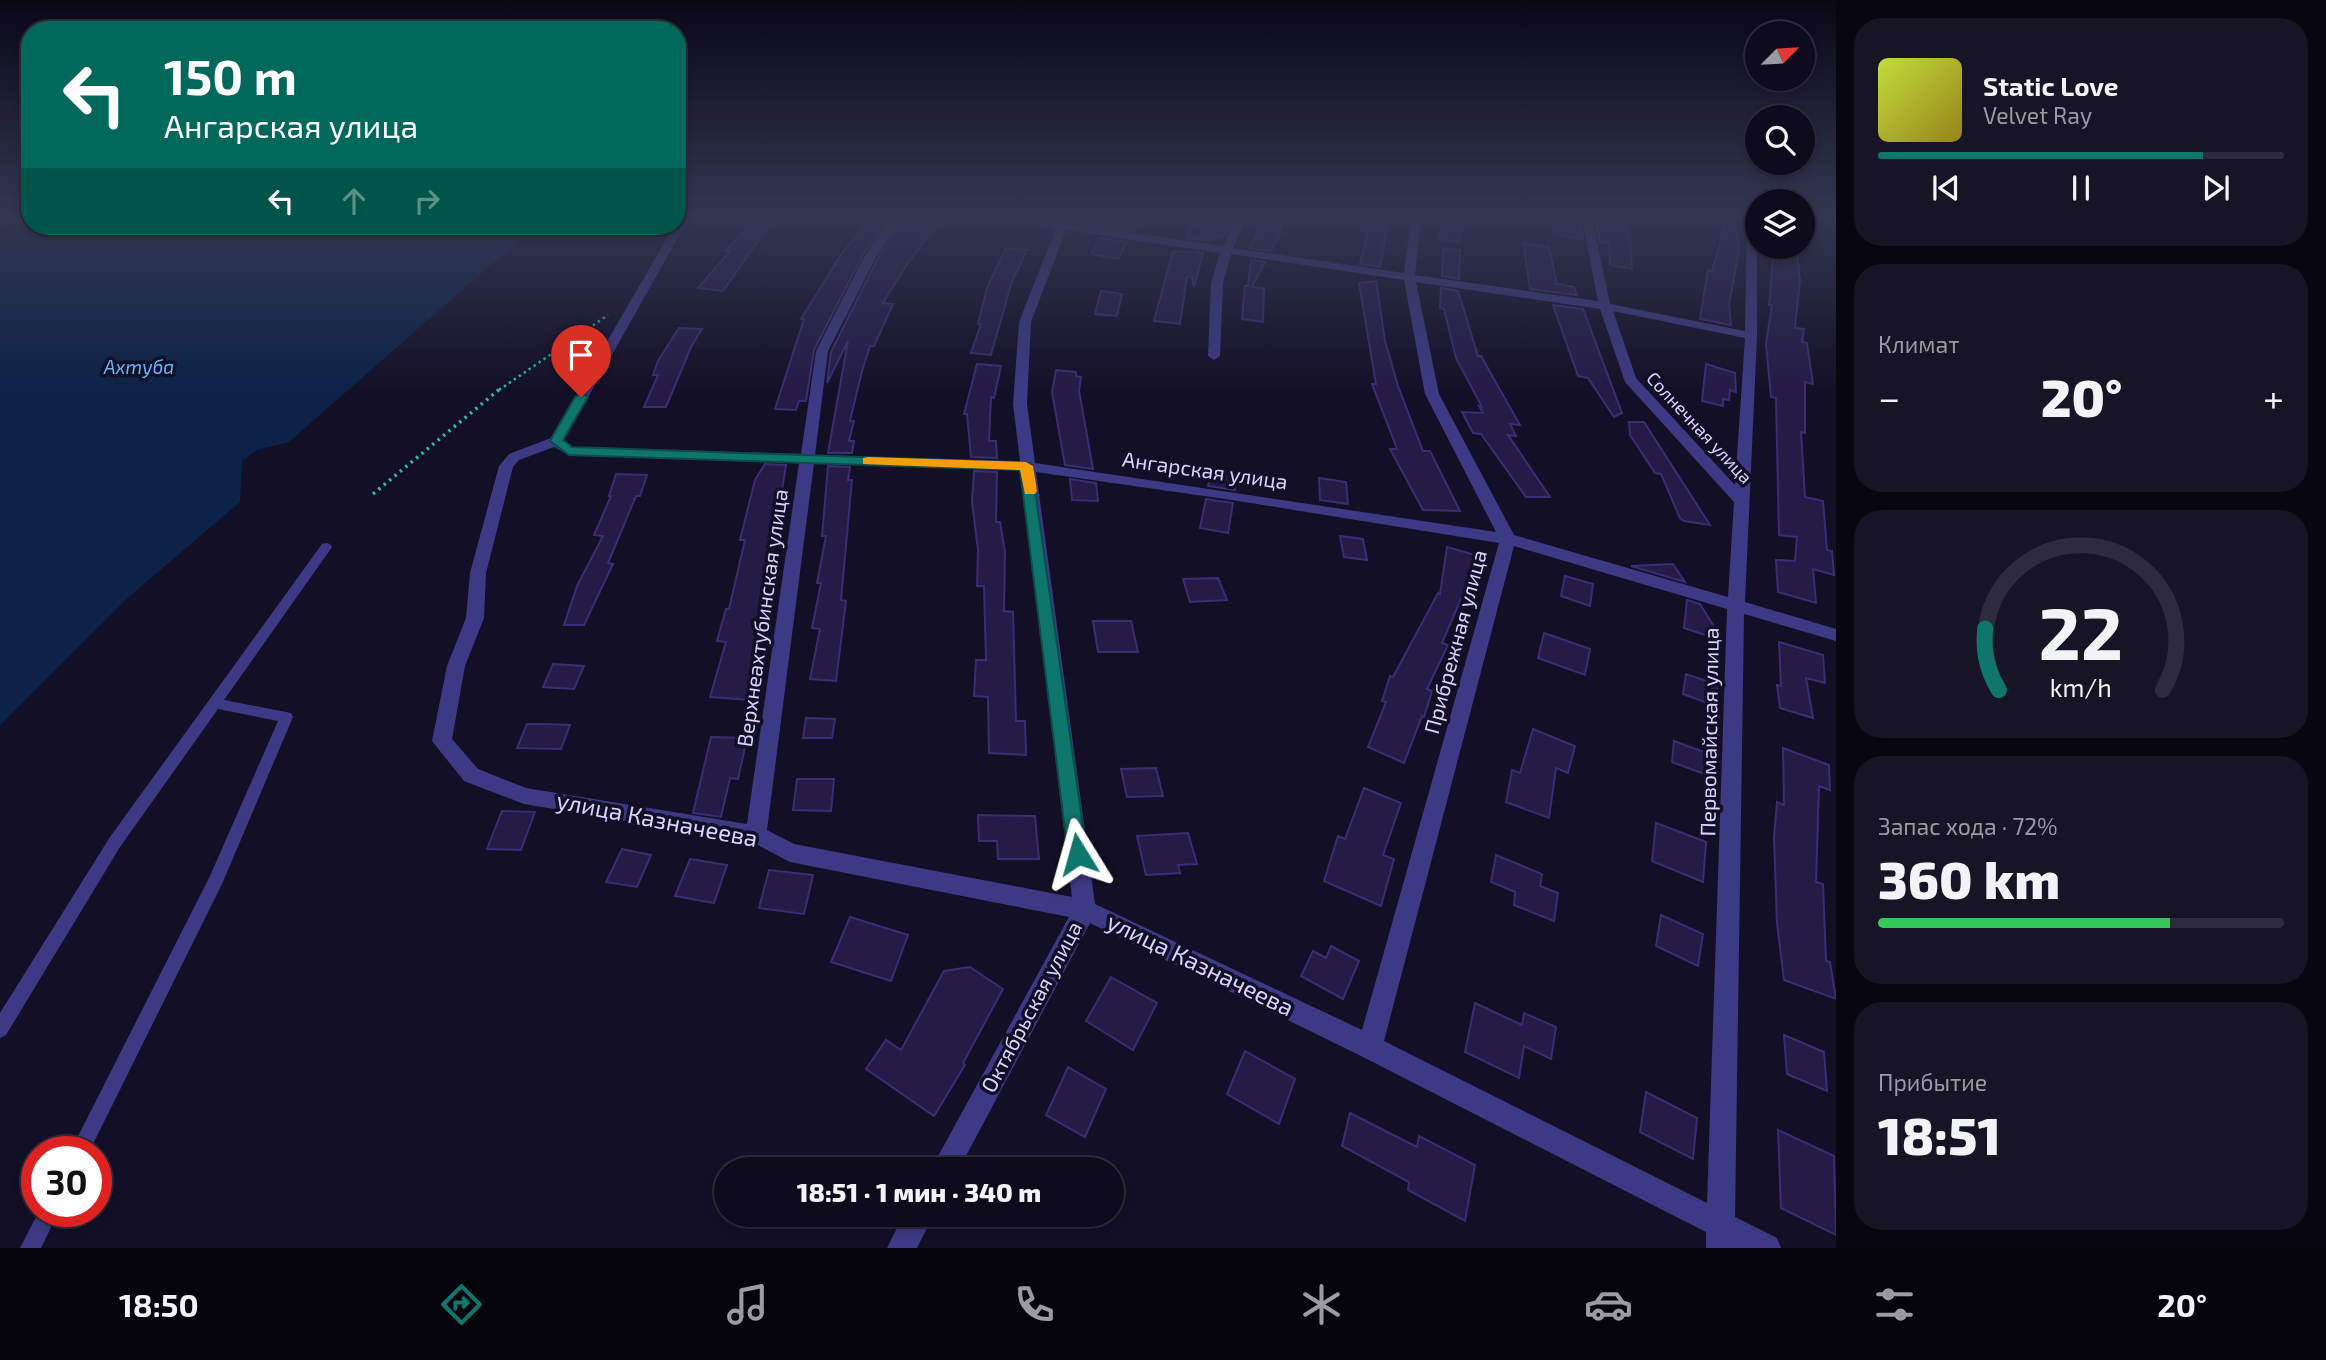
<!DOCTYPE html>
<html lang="ru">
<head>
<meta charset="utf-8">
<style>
	body { margin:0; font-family:"Exo 2",sans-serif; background:#171425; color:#f1f3f6; height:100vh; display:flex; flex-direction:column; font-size:26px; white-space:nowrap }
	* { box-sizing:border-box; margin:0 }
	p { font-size:23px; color:#9b9ba3 }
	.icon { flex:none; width:38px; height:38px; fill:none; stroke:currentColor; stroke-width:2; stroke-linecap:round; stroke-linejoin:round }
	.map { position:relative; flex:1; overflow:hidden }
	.side { display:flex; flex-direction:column; gap:18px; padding:18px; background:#08060f; width:490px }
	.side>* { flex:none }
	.banner { position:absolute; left:21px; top:21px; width:665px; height:214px; border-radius:28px; box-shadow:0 4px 10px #0003,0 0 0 2px #2e2b3b; background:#00695c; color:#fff; overflow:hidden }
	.needle { width:46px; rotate:66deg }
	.buttons { position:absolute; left:1745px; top:21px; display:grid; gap:14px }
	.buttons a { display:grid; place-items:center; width:70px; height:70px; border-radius:50%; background:#0e0b1c; box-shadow:0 4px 10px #0003,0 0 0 2px #2e2b3b; font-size:35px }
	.speed { position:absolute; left:21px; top:1136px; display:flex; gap:14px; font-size:35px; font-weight:700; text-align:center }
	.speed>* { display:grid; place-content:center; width:91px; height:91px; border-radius:50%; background:#0e0b1c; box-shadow:0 4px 10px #0003,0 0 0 2px #2e2b3b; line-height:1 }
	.speed .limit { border:10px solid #d22; background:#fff; color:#111 }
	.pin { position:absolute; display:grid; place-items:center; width:60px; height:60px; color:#fff; margin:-72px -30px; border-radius:50% 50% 50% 0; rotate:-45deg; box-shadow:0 0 7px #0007 }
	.pin .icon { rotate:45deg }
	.me { position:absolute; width:77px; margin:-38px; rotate:352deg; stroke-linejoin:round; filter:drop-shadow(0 0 5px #0008) }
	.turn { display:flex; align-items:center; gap:24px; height:147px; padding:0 28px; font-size:32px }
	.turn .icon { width:91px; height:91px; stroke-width:2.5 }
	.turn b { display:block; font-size:49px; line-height:60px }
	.lanes { display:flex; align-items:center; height:66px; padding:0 28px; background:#0003; justify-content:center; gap:35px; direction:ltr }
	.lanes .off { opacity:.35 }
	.big { font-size:52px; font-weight:800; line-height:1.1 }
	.side .widget { flex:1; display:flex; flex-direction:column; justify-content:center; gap:10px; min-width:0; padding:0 24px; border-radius:28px; background:#171425 }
	.side .dial { align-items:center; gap:0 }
	.dial svg { height:182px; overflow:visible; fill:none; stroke:#2e2b3b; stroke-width:7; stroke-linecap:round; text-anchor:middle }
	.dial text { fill:#f1f3f6; stroke:none }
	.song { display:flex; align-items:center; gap:21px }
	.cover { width:84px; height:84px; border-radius:10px; background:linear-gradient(135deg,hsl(70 70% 55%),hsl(50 70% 35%)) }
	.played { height:7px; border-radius:4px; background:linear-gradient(90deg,#0f766e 80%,#2e2b3b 80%) }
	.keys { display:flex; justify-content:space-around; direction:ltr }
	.heat { display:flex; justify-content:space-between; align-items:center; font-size:38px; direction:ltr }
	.charge { height:10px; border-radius:5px; background:linear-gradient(90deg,#34c759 72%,#2e2b3b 0) }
	.trip { position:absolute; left:714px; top:1157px; width:410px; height:70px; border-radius:35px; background:#0e0b1c; box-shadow:0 4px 10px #0003,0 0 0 2px #2e2b3b; font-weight:800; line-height:70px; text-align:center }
	.dock { display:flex; height:112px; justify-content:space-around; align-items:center; background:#06040b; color:#9b9ba3 }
	.dock .icon { width:49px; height:49px }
	.dock .active { color:#0f766e }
	.dock b { font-size:32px; color:#f1f3f6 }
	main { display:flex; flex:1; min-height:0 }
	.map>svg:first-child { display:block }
	.water { fill:#0c2248 }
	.building { fill:#241b47; stroke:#3b2d73; stroke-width:2 }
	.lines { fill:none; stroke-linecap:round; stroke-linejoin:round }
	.path-far1 { stroke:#2fb8b0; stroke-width:2.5; stroke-dasharray:2.5 3.5; stroke-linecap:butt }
	.path { stroke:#2fb8b0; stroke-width:3.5; stroke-dasharray:2.5 4.5; stroke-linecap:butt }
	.lane { fill:#3d3a85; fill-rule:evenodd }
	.street { fill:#3d3a85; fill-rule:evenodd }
	.route { fill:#0f766e; stroke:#0a4d48; stroke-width:2 }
	.slow { fill:#f59e0b }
	.labels { text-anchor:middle; stroke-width:7; stroke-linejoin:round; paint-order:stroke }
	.far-street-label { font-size:18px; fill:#d9d4ff; stroke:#130f26 }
	.far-water-label { font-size:19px; font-style:italic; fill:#62b6ff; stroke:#130f26 }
	.street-label { font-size:21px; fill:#d9d4ff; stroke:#130f26 }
	.near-street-label { font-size:24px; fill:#d9d4ff; stroke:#130f26 }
</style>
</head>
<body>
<main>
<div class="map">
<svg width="1836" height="1248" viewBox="0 0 1836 1248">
	<rect width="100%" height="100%" fill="#130f26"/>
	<path class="water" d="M30,224V226H535L289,442L257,450L242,461L240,502L130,596L0,725V238Z"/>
	<g class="building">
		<path d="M759,218H774L723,291L698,288L730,251H725Z"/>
		<path d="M871,218H888L861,258L814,350L806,401H799L796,410L775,409L804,319H801L842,253Z"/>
		<path d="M903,218H942L907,264L883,303L893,304L874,346H870L862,371L850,421H854L849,441H854L852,453H828L848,341L827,383L831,352L877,260Z"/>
		<path d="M1111,218H1141L1134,231L1106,227Z"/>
		<path d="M1265,218H1282L1279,236L1271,251L1249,248Z"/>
		<path d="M1371,218H1389L1380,267L1360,264Z"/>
		<path d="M1445,218H1464L1459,242L1438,239Z"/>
		<path d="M1554,218H1579L1583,240L1554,235Z"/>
		<path d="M1727,218H1735L1739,250L1729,305L1731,325L1700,319L1708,270L1712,271Z"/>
		<path d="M1595,219L1623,222L1630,239L1632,269L1610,265L1609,243L1600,242Z"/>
		<path d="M1205,221L1230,225L1225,236L1208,241L1187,238L1193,225Z"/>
		<path d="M1100,238L1127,242L1118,259L1091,254Z"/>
		<path d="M1523,243L1549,247L1557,284L1574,287L1577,295L1530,289Z"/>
		<path d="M1774,247H1796L1800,280L1795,328L1804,329L1802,342L1807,343L1813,384L1805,382V433L1801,432L1805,497L1823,501L1827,550L1832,551L1834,575L1813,569L1816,603L1778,592L1776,560L1795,561L1797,537L1779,535L1776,398L1771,397L1766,344L1772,305H1769Z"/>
		<path d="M1006,248L1027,250L1012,281L991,355L971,353L981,324H978L987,288Z"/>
		<path d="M1443,249L1460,250L1459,279L1442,276Z"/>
		<path d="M1173,251L1203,253L1194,287L1192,277L1187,276L1180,324L1154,321Z"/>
		<path d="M1251,260L1265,262L1252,287L1264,288L1263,322L1242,319L1245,286H1248Z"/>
		<path d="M1376,281L1385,341L1398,386L1423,451H1430L1460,511L1423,510L1390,449H1397L1372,384H1376L1359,283Z"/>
		<path d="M1441,288L1458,291L1478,356H1481L1520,425L1510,424L1516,436L1508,435L1550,497H1526L1481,434L1473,433L1462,412L1483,413L1479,406L1482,407L1456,358L1444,309L1440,308Z"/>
		<path d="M1101,291L1122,294L1117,316L1095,314Z"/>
		<path d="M1553,305L1583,309L1622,413L1614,417L1588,378L1578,376Z"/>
		<path d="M679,328L702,329L691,347L666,407H644L658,375H653L658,361Z"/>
		<path d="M977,364L1001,366L994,398L991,397L989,441H996L997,458L971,457L967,414H964Z"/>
		<path d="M1706,364L1735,373L1736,392L1730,390L1729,400L1723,399V406L1702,401Z"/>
		<path d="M1056,370L1076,372V376L1081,377L1079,391L1093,469L1065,465L1052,392Z"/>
		<path d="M1629,422H1644L1710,525L1684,521L1680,518L1661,474L1655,473L1630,435Z"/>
		<path d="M765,464L786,465L763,610H767L752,675H758L752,700L710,697L726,642L717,641L726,609H729L745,540H740L755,480Z"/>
		<path d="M828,466L850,467L848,480H852L841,600L846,601L836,681L810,679L820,629L812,628L821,583H817L826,536H822Z"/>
		<path d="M974,471L997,472L996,522H1000L1005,552L1004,611L1013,612L1016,721H1025L1026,755L989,753L988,697L974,696L976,660H986L984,586H977L978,550L972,502Z"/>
		<path d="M1219,471L1238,474L1235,490L1208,486L1211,473L1219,475Z"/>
		<path d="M616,474L647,475L640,496H636L608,563L613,564L584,625H564L577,586L603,536L594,535L611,496H609Z"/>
		<path d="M1319,478L1346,482L1348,504L1320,500Z"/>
		<path d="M1070,479L1096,483L1098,501L1072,500Z"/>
		<path d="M1206,499L1233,503L1228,533L1200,528Z"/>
		<path d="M1340,536L1363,539L1367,560L1344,557Z"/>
		<path d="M1447,547L1475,555L1473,571L1442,643L1448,645L1427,689L1432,691L1424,717L1422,716L1404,763L1368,747L1386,702L1382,701L1390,676L1393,677L1438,593L1440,594Z"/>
		<path d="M1673,564L1685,582L1631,566Z"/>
		<path d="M1565,576L1593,584L1590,606L1561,596Z"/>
		<path d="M1218,578L1227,600L1190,602L1183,579Z"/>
		<path d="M1687,600L1700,604L1723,641L1684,628Z"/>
		<path d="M1093,621H1131L1138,652H1098Z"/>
		<path d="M1544,633L1590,649L1585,675L1538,658Z"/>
		<path d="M1779,642L1823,655L1825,683L1806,678L1813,718L1780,708L1777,685L1781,686Z"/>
		<path d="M553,664L584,666L574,689L543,687Z"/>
		<path d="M1686,674L1718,685L1715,706L1683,694Z"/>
		<path d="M806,718L835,719L832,738H803Z"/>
		<path d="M527,724H546L570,725L561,749L517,748Z"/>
		<path d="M1533,729L1575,746L1568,773L1556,768L1549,818L1506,802L1512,770L1520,773Z"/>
		<path d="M711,737L747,738L738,779L730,778L721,817L693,813Z"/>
		<path d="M1674,741L1712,755L1710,776L1672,762Z"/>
		<path d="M1783,748L1829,765L1830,790L1819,786L1816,882L1823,884L1826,961L1830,962L1836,999L1784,980L1777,923L1774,837L1777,802L1784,805Z"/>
		<path d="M1156,768L1163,796L1127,797L1121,769Z"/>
		<path d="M797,779H834L831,811L793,810Z"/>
		<path d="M1364,788L1401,803L1383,855L1394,859L1381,906L1324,881L1338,836L1345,839Z"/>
		<path d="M502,811L535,812L521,850L487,849Z"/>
		<path d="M978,815L1035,816L1039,859H998L997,841H979Z"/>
		<path d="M1656,823L1706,842L1703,882L1652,861Z"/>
		<path d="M1188,833L1197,864L1178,865L1180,873L1146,875L1137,836Z"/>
		<path d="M622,849L651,855L637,887L606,882Z"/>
		<path d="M1496,855L1542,874L1540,886L1558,893L1554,921L1514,905L1515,892L1491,882Z"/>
		<path d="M690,859L727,865L714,903L675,896Z"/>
		<path d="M769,870L813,875L804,914L759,908Z"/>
		<path d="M1661,915L1703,934L1698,966L1656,946Z"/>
		<path d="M850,917L908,935L891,981L831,962Z"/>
		<path d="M1331,946L1359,961L1343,999L1301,976L1313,951L1326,958Z"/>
		<path d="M970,967L1003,989L963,1063L965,1065L934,1116L866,1069L886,1040L901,1050L944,971Z"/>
		<path d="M1111,977L1157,1003L1133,1050L1086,1021Z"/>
		<path d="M1475,1003L1522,1025L1524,1013L1556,1027L1551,1059L1524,1046L1519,1078L1465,1052Z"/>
		<path d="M1784,1035L1824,1052L1827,1091L1787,1074Z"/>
		<path d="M1245,1051L1295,1079L1279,1124L1227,1094Z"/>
		<path d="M1068,1067L1106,1089L1085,1137L1046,1115Z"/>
		<path d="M1646,1092L1697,1118L1693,1159L1640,1132Z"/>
		<path d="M1350,1113L1417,1147L1419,1136L1475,1165L1465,1221L1408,1190L1409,1182L1342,1146Z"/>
		<path d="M1778,1130L1834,1156L1836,1235L1781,1208Z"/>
	</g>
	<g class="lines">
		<path class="path-far1" d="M499,390L608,315"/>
		<path class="path" d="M373,494L501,388"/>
		<g class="lane">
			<path d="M1214,218H1228L1243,223L1239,225Z"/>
			<path d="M326,543L330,544L332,547L330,550L224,700L286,712L291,713L293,717L222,884L89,1152H70L210,876L278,721L218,709L120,847L6,1035L0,1038V1013L110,837L322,544Z"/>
			<path d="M39,1211H59L41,1248H20Z"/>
		</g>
		<g class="street">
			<path d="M679,218H689L564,440L573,447L801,454L816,351L863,259L891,218H901L875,259L828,351L815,455L1020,461L1013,404L1019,322L1056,228L1002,218L1059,223L1062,218H1072L1069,224L1223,246L1236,218H1246L1233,248L1404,273L1411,218H1421L1415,275L1598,301L1582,218H1592L1610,304L1745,331L1747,218H1757V336L1745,602L1836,629V641L1744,614L1735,1217L1777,1238L1781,1248H1706V1232L1361,1056L1090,923L959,1169H931L1069,917L790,862L752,842L524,804L464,781L432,741L447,666L466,618L470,573L499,466L509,454L551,438L674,226H677ZM1066,230L1220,253L1211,283L1208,356L1214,360L1220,356L1223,283L1231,254L1404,280L1425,394L1496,532L1035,463L1027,404L1031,322ZM1416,282L1600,309L1625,382L1734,502L1728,597L1514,535L1439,394ZM1613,311L1745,338L1735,485L1636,378ZM554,447L569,455L799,463L747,824L526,788L478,769L452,739L465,666L484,618L486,573L513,467L519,460ZM814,463L1021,470L1072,897L794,844L767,830ZM1036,472L1232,500L1499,543L1362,1030L1095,904ZM1514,546L1727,609L1707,1203L1384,1041Z"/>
			<path d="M904,1214H934L917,1248H887Z"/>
		</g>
	</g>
	<linearGradient id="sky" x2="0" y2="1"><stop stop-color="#0a0815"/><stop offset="0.55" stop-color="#333752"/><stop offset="1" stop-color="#333752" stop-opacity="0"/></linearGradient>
	<rect width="1836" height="393" fill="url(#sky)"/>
	<path class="route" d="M581,393L588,397L563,440L572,447L1031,463L1087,854L1085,860L1078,863L1071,860L1068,854L1020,470L569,455L550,441L575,397Z"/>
	<path class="slow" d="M868,457L1026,462L1033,466L1037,491L1035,494H1025L1020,470L863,464V458Z"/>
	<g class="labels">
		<g class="far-street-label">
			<text transform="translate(1699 428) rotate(47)" y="6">Солнечная улица</text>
		</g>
		<g class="far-water-label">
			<text x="139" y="374">Ахтуба</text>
		</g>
		<g class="street-label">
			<text transform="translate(1205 471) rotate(8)" y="7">Ангарская улица</text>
			<text transform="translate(763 618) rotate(-82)" y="7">Верхнеахтубинская улица</text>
			<text transform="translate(1456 642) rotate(-75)" y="7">Прибрежная улица</text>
			<text transform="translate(1710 732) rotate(-89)" y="7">Первомайская улица</text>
			<text transform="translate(1032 1007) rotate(-62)" y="7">Октябрьская улица</text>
		</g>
		<g class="near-street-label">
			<text transform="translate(657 820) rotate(11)" y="8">улица Казначеева</text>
			<text transform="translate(1200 965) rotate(26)" y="8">улица Казначеева</text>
		</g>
	</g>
</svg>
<div class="buttons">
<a><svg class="needle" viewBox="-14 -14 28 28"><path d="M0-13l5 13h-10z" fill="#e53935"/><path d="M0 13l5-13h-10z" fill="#9b9ba3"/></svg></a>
<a><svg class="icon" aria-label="search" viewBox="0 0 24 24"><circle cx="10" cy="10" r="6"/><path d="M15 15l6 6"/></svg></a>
<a><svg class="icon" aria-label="layers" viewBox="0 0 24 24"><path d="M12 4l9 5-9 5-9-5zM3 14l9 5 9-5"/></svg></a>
</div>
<div class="speed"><div class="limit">30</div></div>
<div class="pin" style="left:581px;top:397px;background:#d93025"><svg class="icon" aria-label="arrive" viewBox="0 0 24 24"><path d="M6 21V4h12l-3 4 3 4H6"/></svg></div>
<svg class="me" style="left:1078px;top:854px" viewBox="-20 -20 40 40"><path d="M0-17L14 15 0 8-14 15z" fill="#0f766e" stroke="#fff" stroke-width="4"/></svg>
<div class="trip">18:51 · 1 мин · 340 m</div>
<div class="banner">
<div class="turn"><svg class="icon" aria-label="left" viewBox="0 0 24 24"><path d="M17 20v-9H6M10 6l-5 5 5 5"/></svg><div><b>150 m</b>Ангарская улица</div></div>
<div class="lanes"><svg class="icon" aria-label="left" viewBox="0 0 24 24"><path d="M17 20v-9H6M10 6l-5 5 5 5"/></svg><svg class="icon off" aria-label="ahead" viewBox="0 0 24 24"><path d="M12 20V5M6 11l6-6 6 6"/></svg><svg class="icon off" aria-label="right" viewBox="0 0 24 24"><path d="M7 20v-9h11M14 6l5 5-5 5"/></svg></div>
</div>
</div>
<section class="side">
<div class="widget">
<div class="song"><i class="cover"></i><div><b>Static Love</b><p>Velvet Ray</p></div></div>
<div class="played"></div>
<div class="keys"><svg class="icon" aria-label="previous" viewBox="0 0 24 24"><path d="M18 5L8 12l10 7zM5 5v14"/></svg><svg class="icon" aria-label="pause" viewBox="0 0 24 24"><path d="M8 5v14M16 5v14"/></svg><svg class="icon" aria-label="next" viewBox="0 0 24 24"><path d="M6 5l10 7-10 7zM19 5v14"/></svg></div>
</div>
<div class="widget"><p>Климат</p>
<div class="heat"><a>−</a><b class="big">20°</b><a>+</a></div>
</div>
<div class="widget dial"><svg viewBox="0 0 100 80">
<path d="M14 69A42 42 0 1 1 86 69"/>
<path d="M14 69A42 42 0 0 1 8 42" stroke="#0f766e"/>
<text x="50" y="56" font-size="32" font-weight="700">22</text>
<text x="50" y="72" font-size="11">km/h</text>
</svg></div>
<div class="widget"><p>Запас хода · 72%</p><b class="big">360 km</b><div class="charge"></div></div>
<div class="widget"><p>Прибытие</p><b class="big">18:51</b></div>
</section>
</main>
<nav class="dock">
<b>18:50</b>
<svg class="icon active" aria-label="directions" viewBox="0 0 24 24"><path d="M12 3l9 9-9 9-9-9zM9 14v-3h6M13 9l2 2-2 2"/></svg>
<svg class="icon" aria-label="music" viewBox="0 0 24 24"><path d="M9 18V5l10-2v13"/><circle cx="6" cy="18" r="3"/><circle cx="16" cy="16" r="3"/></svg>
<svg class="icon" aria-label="phone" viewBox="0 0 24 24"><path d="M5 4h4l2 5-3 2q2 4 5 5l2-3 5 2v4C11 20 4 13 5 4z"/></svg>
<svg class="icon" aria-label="climate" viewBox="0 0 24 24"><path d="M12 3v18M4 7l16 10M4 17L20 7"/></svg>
<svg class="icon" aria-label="car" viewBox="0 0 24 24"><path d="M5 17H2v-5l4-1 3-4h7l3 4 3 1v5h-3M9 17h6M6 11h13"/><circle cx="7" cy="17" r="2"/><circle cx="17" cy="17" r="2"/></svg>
<svg class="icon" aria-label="filters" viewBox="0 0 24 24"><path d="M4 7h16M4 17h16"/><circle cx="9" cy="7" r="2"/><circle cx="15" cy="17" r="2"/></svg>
<b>20°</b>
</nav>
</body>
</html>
